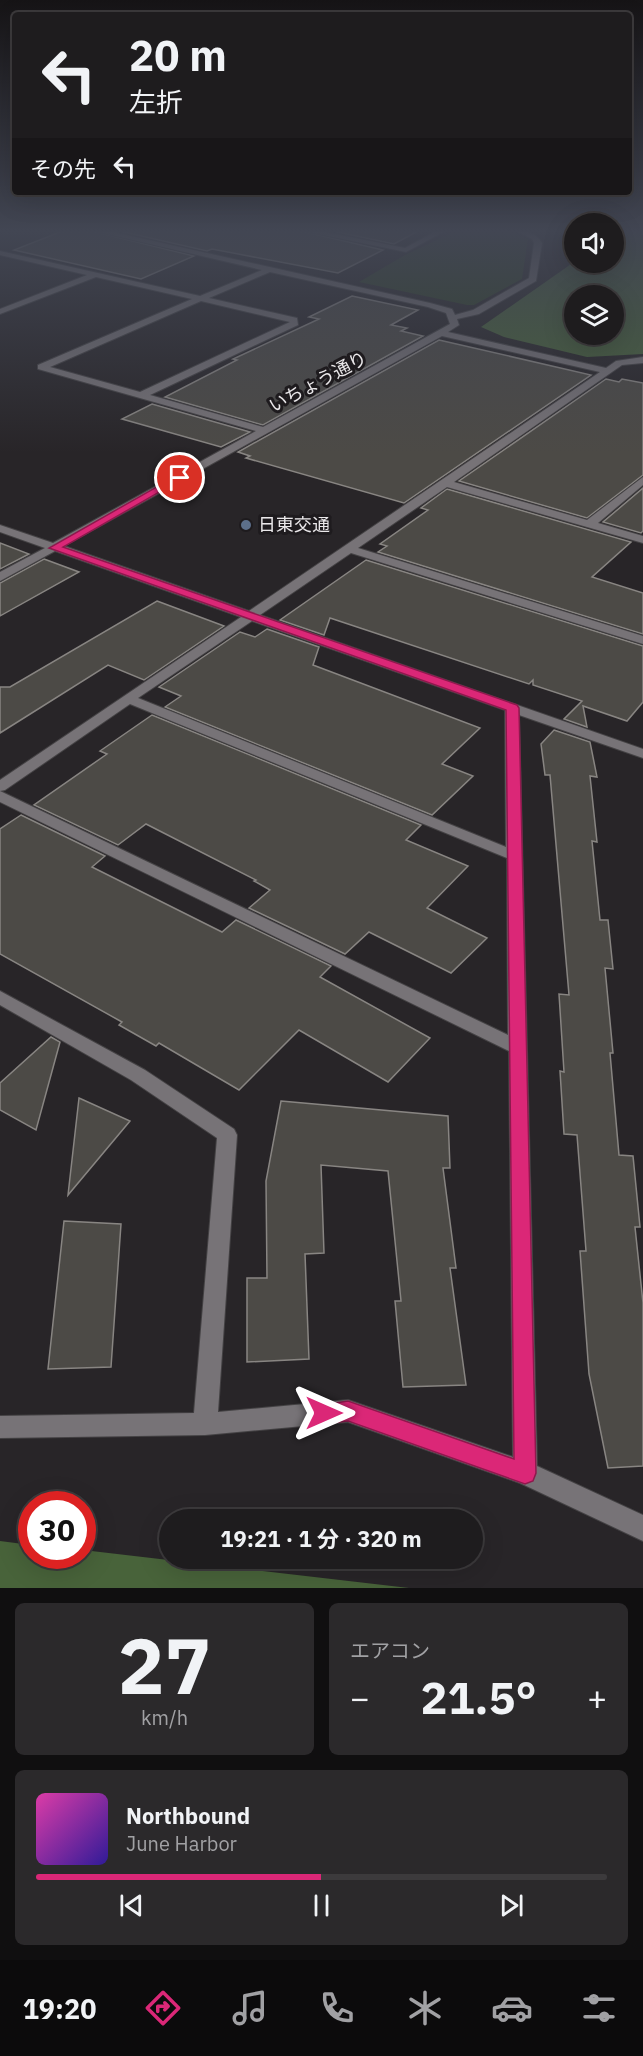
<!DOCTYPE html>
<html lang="ja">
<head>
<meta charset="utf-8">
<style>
	body { margin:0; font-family:"IBM Plex Sans","Noto Sans JP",sans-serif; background:#2b292b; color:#f1f3f6; height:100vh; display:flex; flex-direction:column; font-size:22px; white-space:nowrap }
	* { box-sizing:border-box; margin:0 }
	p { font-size:20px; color:#a1a1a4 }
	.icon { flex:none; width:33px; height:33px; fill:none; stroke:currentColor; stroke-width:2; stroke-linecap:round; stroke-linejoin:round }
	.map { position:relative; height:1588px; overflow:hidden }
	.side { display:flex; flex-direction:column; gap:15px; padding:15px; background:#100f10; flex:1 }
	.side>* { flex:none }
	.top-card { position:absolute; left:12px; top:12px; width:620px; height:183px; border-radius:6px; box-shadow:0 6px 24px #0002,0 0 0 2px #3c3a3c; background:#1e1c1e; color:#f1f3f6; overflow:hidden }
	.tools { position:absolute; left:564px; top:213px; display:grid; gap:12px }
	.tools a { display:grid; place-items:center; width:60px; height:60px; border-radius:50%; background:#1e1c1e; box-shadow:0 6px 24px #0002,0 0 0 2px #3c3a3c; font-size:30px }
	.speed { position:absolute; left:18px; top:1491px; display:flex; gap:12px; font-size:30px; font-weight:700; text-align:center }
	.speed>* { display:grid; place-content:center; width:78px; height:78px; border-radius:50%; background:#1e1c1e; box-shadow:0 6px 24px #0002,0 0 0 2px #3c3a3c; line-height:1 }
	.speed .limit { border:9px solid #d22; background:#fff; color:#111 }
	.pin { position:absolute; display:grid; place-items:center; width:51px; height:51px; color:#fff; margin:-26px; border:3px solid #fff; border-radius:50%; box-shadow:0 2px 6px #0007 }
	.me { position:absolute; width:66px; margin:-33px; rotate:90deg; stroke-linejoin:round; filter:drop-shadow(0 0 4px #0008) }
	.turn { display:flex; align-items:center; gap:21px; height:126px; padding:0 18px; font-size:27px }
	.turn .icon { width:78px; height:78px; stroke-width:2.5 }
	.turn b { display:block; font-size:42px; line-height:51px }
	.then { display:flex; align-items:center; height:57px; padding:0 18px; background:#0003; gap:12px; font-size:22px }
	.big { font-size:45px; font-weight:700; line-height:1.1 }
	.side .tile { flex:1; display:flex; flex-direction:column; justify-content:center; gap:9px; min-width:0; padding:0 21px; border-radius:9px; background:#2b292b }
	.side .dial { align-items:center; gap:0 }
	.dial b { font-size:78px; line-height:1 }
	.song { display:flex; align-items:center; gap:18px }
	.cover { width:72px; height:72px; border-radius:9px; background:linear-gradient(135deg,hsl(320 70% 55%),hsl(250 70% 35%)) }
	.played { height:6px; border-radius:3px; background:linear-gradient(90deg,#db2777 50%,#3c3a3c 50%) }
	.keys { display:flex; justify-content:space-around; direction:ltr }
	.heat { display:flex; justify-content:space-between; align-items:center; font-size:33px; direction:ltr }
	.side .tiles { flex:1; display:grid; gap:15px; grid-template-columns:1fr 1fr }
	.tile:last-child { grid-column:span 2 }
	.trip { position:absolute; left:159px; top:1509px; width:324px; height:60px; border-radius:30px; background:#1e1c1e; box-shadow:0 6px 24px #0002,0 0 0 2px #3c3a3c; font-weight:700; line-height:60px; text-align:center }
	.tabs { display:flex; height:96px; justify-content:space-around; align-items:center; background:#0c0b0c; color:#a1a1a4 }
	.tabs .icon { width:42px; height:42px }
	.tabs .current { color:#db2777 }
	.tabs b { font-size:27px; color:#f1f3f6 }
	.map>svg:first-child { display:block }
	.green { fill:#2e4125 }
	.forest { fill:#48633a; fill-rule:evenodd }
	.building { fill:#4c4a46; stroke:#888582; stroke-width:1.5 }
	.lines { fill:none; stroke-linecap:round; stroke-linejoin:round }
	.minor-casing { stroke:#444244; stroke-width:2 }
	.minor { fill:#777377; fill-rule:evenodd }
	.route { fill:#db2777; stroke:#8e194d; stroke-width:1.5 }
	.service-dot { fill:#5c6f8a; stroke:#1e1b1e; stroke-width:2 }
	.labels { text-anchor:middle; stroke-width:6; stroke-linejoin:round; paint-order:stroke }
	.far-street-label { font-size:18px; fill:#eae8ea; stroke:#1e1b1e }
	.far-poi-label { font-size:18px; fill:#eae8ea; stroke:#1e1b1e; text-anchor:start }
</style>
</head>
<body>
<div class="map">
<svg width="643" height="1588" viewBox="0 0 643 1588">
	<rect width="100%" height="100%" fill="#282528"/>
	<path class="green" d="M458,230H506L528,239L522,279L474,305H467L359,282L405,255Z"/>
	<g class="forest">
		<path d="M614,230H643V354L587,357L504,337L481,327L574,262H614ZM574,296H614V334H574Z"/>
		<path d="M0,1541L31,1545L32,1556H82L83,1550L409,1588H0Z"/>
	</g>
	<g class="building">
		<path d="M65,230H88L194,256L141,279L14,250Z"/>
		<path d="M115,230H297L383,250L338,273L212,249L207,251Z"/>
		<path d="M328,230H420L394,244Z"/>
		<path d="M352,296L418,310L391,325L407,328L401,331L423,336L263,425L165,397L237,360L233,359L319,319L309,317Z"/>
		<path d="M439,340L591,375L404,503L246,458L250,456L238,452Z"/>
		<path d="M606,379L619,382L622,379L643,383V475L587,518L459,481Z"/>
		<path d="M152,404L250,432L221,447L122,419Z"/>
		<path d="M643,488V531L641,533L603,522Z"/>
		<path d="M447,489L631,542L592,577L643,593V634L378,552L387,546L380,544L428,510L421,508Z"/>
		<path d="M0,543L29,554L0,569Z"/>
		<path d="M44,559L79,572L0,616V583Z"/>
		<path d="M366,560L643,646V702L627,721L583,706L587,727L564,719L582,701L533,685V680L529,684L330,618L324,635L280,620Z"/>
		<path d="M157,601L224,626L144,680L108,665L0,733V687H10Z"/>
		<path d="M267,629L319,647L313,665L480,728L442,764L473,776L432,815L165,707L181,696L159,687L240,632L255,637Z"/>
		<path d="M152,715L421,825L406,840L468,866L427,908L487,938L451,973L369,932L345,954L249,908L270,890L254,881L256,880L146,824L118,845L34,805L107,754L100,751Z"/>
		<path d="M554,730L590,742L597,777L590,776L597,842L592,841L600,920H608L613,969L605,968L613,1053H610L619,1155L633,1156L640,1227H635L643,1303V1466L608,1468L589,1374L580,1251H586L577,1135L564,1134L560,1071L564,1072L559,994L569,995L550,775H545L541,744Z"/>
		<path d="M21,815L105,856L92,867L222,932L236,920L331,966L320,977L430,1038L388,1082L299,1030L239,1090L159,1043L156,1046L119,1025L122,1022L0,954V829Z"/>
		<path d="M51,1037L60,1042L36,1130L0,1110V1083Z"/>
		<path d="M79,1098L130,1121L68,1195Z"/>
		<path d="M281,1101L448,1116L450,1168H443L456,1268H450L466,1385L403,1387L395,1301H401L388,1171L321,1165L324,1253L305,1254L309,1359L247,1362V1278H267L266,1181Z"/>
		<path d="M64,1221L121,1224L111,1367L48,1369Z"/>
	</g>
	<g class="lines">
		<defs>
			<g id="minor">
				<path d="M90,230H104L430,303L452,309L455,315L473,310L529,278L534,243L532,239L515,230C526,230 536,233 542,243L536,281L479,314L457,319L459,325L448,332L606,368L616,361L643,357V363L622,365L454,482L587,520L643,477V485L598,523L643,536V543L447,487L358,548L643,636V644L351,553L260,615L643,749V758L519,715L537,1466L643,1515V1541L520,1483L348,1422L205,1435L0,1438V1416L194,1413L217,1138L131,1080L0,1005V991L145,1070L234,1129L237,1135L218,1412L348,1400L513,1457L509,1051L0,802V780L241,617L55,551L0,581V572L45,548L0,532V525L53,543L256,431L38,369V365L192,299L96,277L0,314V309L87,275L0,255V251L200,296L262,270ZM270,272L428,307L446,313L450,324L263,427L150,395L298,325L297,318L209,298ZM201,301L290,322L140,392L50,367ZM442,336L600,372L249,611L64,546ZM252,621L505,710L506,847L138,698ZM130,704L507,858L508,1035L0,791L5,790Z"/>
				<path d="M299,230H315L405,248L438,230H447L406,252Z"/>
			</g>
		</defs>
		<use href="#minor" class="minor-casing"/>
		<use href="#minor" class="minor"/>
	</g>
	<linearGradient id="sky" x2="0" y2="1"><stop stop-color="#161416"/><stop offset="0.51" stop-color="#424653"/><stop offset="1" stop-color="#424653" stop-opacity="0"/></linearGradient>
	<rect width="643" height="453" fill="url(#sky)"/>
	<path class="route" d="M176,476L184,478L63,547L517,705L519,708L536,1473L533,1481L525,1484L348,1421L324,1424L316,1421L313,1413L316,1406L348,1401L514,1459L506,710L49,548Z"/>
	<circle class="service-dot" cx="246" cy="525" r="6"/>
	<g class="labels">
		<g class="far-street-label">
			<text transform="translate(318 382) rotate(-28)" y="6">いちょう通り</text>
		</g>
		<g class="far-poi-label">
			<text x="258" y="531">日東交通</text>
		</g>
	</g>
</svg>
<div class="tools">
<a><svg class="icon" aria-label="sound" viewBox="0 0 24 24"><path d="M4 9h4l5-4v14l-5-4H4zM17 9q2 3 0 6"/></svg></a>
<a><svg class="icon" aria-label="layers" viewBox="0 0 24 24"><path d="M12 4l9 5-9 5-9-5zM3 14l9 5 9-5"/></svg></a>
</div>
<div class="speed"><div class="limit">30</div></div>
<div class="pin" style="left:180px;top:478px;background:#d93025"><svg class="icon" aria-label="arrive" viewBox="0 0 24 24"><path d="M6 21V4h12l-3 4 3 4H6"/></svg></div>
<svg class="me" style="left:324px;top:1413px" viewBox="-20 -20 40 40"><path d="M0-17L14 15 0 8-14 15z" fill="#db2777" stroke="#fff" stroke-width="4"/></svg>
<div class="trip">19:21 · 1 分 · 320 m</div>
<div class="top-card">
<div class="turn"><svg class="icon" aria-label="left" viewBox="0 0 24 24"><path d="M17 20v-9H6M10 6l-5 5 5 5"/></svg><div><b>20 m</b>左折</div></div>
<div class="then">その先<svg class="icon" aria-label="left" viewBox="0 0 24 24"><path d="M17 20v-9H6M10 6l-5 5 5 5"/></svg></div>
</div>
</div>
<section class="side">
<div class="tiles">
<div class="tile dial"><b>27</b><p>km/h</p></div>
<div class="tile"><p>エアコン</p>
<div class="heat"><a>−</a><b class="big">21.5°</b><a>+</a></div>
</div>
<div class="tile">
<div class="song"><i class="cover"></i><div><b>Northbound</b><p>June Harbor</p></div></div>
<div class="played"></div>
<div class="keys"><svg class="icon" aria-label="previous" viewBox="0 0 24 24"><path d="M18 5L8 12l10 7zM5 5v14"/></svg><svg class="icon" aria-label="pause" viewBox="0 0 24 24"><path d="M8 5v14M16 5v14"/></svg><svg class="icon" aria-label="next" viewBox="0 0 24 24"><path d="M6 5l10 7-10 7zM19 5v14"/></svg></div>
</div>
</div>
</section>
<nav class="tabs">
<b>19:20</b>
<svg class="icon current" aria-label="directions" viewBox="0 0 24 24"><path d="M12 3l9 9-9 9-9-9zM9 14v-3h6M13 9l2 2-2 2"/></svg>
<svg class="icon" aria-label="music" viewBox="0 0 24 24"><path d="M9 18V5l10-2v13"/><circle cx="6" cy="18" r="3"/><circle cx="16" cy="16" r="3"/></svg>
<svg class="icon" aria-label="phone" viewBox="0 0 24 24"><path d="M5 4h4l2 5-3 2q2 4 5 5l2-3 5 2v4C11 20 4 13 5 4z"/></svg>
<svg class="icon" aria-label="climate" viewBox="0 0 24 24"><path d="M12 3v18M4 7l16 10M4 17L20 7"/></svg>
<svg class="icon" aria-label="car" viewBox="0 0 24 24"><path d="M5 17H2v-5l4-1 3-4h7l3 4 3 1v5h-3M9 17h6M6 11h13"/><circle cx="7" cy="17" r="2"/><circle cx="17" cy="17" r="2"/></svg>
<svg class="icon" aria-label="filters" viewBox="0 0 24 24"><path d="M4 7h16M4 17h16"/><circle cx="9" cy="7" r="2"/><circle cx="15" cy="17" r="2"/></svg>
</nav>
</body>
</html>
